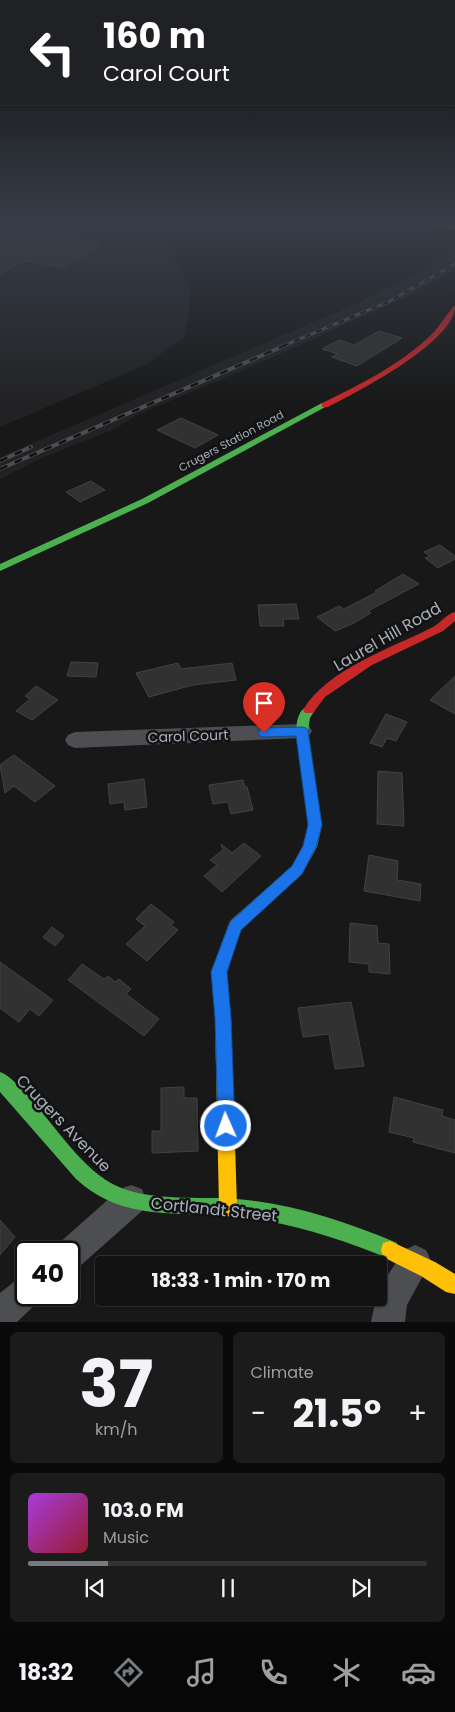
<!DOCTYPE html>
<html lang="en">
<head>
<meta charset="utf-8">
<style>
	body { margin:0; font-family:Poppins,sans-serif; background:#1b1b1b; color:#f1f3f6; height:100vh; display:flex; flex-direction:column; font-size:19px; white-space:nowrap }
	* { box-sizing:border-box; margin:0 }
	p { font-size:16px; color:#9c9e9f }
	.icon { flex:none; width:28px; height:28px; fill:none; stroke:currentColor; stroke-width:2; stroke-linecap:round; stroke-linejoin:round }
	.map { position:relative; height:1322px; overflow:hidden }
	.sheet { display:flex; flex-direction:column; gap:10px; padding:10px; background:#0a0a0a; flex:1 }
	.sheet>* { flex:none }
	.hud { position:absolute; left:0px; top:0px; width:455px; height:105px; box-shadow:0 1px 4px #0004,0 0 0 1px #313232; background:#202124; color:#fff; overflow:hidden }
	.speed { position:absolute; left:15px; top:1241px; display:flex; gap:10px; font-size:25px; font-weight:700; text-align:center }
	.speed>* { display:grid; place-content:center; width:65px; height:65px; border-radius:50%; background:#121212; box-shadow:0 1px 4px #0004,0 0 0 1px #313232; line-height:1 }
	.speed .limit { border:2px solid #111; border-radius:8px; background:#fff; color:#111 }
	.pin { position:absolute; display:grid; place-items:center; width:42px; height:42px; color:#fff; margin:-51px -21px; border-radius:50% 50% 50% 0; rotate:-45deg; box-shadow:0 0 5px #0007 }
	.pin .icon { rotate:45deg }
	.me { position:absolute; width:55px; margin:-28px; rotate:358deg; stroke-linejoin:round; filter:drop-shadow(0 0 4px #0008) }
	.turn { display:flex; align-items:center; gap:18px; height:105px; padding:0 20px; font-size:22px }
	.turn .icon { width:65px; height:65px; stroke-width:2.5 }
	.turn b { display:block; font-size:35px; line-height:42px }
	.big { font-size:38px; font-weight:700; line-height:1.1 }
	.sheet .widget { flex:1; display:flex; flex-direction:column; justify-content:center; gap:8px; min-width:0; padding:0 18px; border-radius:8px; background:#1b1b1b }
	.sheet .dial { align-items:center; gap:0 }
	.dial b { font-size:65px; line-height:1 }
	.song { display:flex; align-items:center; gap:15px }
	.cover { width:60px; height:60px; border-radius:8px; background:linear-gradient(135deg,hsl(280 70% 55%),hsl(350 70% 35%)) }
	.played { height:5px; border-radius:2px; background:linear-gradient(90deg,#767b81 20%,#313232 20%) }
	.keys { display:flex; justify-content:space-around; direction:ltr }
	.heat { display:flex; justify-content:space-between; align-items:center; font-size:28px; direction:ltr }
	.sheet .tiles { flex:1; display:grid; gap:10px; grid-template-columns:1fr 1fr }
	.widget:last-child { grid-column:span 2 }
	.trip { position:absolute; left:95px; top:1256px; width:292px; height:50px; border-radius:5px; background:#121212; box-shadow:0 1px 4px #0004,0 0 0 1px #313232; font-weight:700; line-height:50px; text-align:center }
	.tab-bar { display:flex; height:80px; justify-content:space-around; align-items:center; background:#070707; color:#9c9e9f }
	.tab-bar .icon { width:35px; height:35px }
	.tab-bar .active { color:#767b81 }
	.tab-bar b { font-size:22px; color:#f1f3f6 }
	.map>svg:first-child { display:block }
	.built { fill:#222224 }
	.building { fill:#313132; stroke:#404244 }
	.lines { fill:none; stroke-linecap:round; stroke-linejoin:round }
	.street { fill:#4c4e51; fill-rule:evenodd }
	.fast { fill:#4caf50; fill-rule:evenodd }
	.slow { fill:#ffc107; fill-rule:evenodd }
	.jam { fill:#c62828; fill-rule:evenodd }
	.rail-far1-casing { stroke:#4c4e50; stroke-width:3 }
	.rail-casing { stroke:#4c4e50; stroke-width:4 }
	.rail-far1 { stroke:#121214; stroke-width:2; stroke-dasharray:6; stroke-linecap:butt }
	.rail { stroke:#121214; stroke-width:2.5; stroke-dasharray:8; stroke-linecap:butt }
	.route { fill:#1a73e8; stroke:#114b97 }
	.labels { text-anchor:middle; stroke-width:5; stroke-linejoin:round; paint-order:stroke }
	.far-street-label { font-size:11px; fill:#a9b0b9; stroke:#121214 }
	.street-label { font-size:14px; fill:#a9b0b9; stroke:#121214 }
	.near-street-label { font-size:16px; fill:#a9b0b9; stroke:#121214 }
</style>
</head>
<body>
<div class="map">
<svg width="455" height="1322" viewBox="0 0 455 1322">
	<rect width="100%" height="100%" fill="#181818"/>
	<g class="built">
		<path d="M0,222H145L172,250L189,286V308L184,338L145,365L0,427Z"/>
		<path d="M455,251V270L406,297L271,358L137,415L115,429L42,458L0,479V457L353,305L426,268Z"/>
	</g>
	<g class="building">
		<path d="M0,222H43L47,228L63,222H87L75,230L85,231L71,239L99,244L97,246H99L65,267L22,261L0,274Z"/>
		<path d="M379,331L402,338L357,366L332,357L338,354L322,349L339,340L354,345Z"/>
		<path d="M181,418L218,435L195,448L157,430Z"/>
		<path d="M91,481L105,490L80,502L66,492Z"/>
		<path d="M440,545L455,556V559L438,568L425,558L430,556L424,552Z"/>
		<path d="M403,574L419,584L368,611L371,613L352,624L335,631L317,617L339,606L344,609L377,592L375,591Z"/>
		<path d="M296,604L299,619H283L284,626H260L258,605Z"/>
		<path d="M71,662L98,663L96,677L67,676Z"/>
		<path d="M178,663L181,669L232,663L236,680L193,685L149,697L136,673Z"/>
		<path d="M455,676V714L430,700Z"/>
		<path d="M36,686L58,700L32,720L16,711L30,699L25,696Z"/>
		<path d="M386,714L407,722L396,741L387,738L382,747L370,743Z"/>
		<path d="M14,755L55,786L35,802L14,786L5,793L0,765Z"/>
		<path d="M378,771L402,773L404,826L377,824Z"/>
		<path d="M144,779L147,807L125,810L124,802L110,804L108,784Z"/>
		<path d="M243,780L245,787H247L253,810L231,814L228,802L213,804L209,785Z"/>
		<path d="M244,843L261,856L222,892L204,876L217,865L210,860L223,850L221,844L232,853Z"/>
		<path d="M369,855L398,861L397,880L421,884L420,901L364,891Z"/>
		<path d="M151,904L174,922L171,925L178,930L147,961L126,944L145,926L136,919Z"/>
		<path d="M350,923L377,926L378,943L389,944L390,974L369,972V964L349,962Z"/>
		<path d="M52,927L64,936L55,946L43,937Z"/>
		<path d="M0,962L53,1000L39,1016L30,1009L19,1022L0,1008Z"/>
		<path d="M82,964L104,979L108,976L115,982L119,979L131,989L126,994L159,1019L144,1036L68,980Z"/>
		<path d="M351,1002L364,1066L335,1069L329,1034L303,1037L298,1008Z"/>
		<path d="M184,1087V1098H197L198,1151L152,1153V1131H161V1088Z"/>
		<path d="M394,1097L443,1110L442,1116L455,1120V1153L413,1142L414,1138L389,1132Z"/>
		<path d="M0,1220L15,1237L0,1255Z"/>
	</g>
	<g class="lines">
		<g class="street">
			<path d="M302,724L309,726L312,731L309,736L302,738L75,748L68,745L65,740L68,735L75,732Z"/>
			<path d="M131,1185L142,1189L146,1200L142,1211L80,1266L69,1271V1252H54L58,1244L120,1189Z"/>
			<path d="M415,1245L426,1250L431,1261L407,1305L405,1322H371L376,1298H379V1289L404,1250Z"/>
			<path d="M26,1276V1295H41L37,1303L17,1322H0V1293L15,1281Z"/>
		</g>
		<g class="fast">
			<path d="M322,403L329,405L148,503L0,571V564L142,499Z"/>
			<path d="M309,706L313,707L315,710L310,718L308,731L322,825L317,847L302,874L241,930L227,972L231,1017L229,1022L223,1025L217,1022L215,1017L211,972L228,926L230,921L292,866L303,846L308,825L296,731C297,721 298,709 309,706Z"/>
			<path d="M0,1072C11,1076 20,1088 28,1096C56,1126 82,1171 119,1187C157,1203 207,1195 247,1200C300,1206 349,1223 397,1243L399,1250L397,1257L390,1259C350,1243 309,1228 266,1221C247,1218 228,1216 209,1215C159,1213 115,1215 76,1179L0,1092Z"/>
		</g>
		<g class="slow">
			<path d="M413,222L455,225V229L416,224Z"/>
			<path d="M223,1009L229,1012L231,1017L237,1207L234,1213L228,1216L222,1213L219,1207L215,1017L217,1012Z"/>
			<path d="M390,1241L435,1262L455,1274V1294L446,1292L421,1276L383,1257L381,1250L383,1243Z"/>
		</g>
		<g class="jam">
			<path d="M455,306C455,342 357,392 328,407H322V403C362,384 403,363 434,332C441,324 446,315 453,307Z"/>
			<path d="M455,612V621L443,631L372,665L325,697L313,713H305L303,710C327,669 392,648 433,627C441,623 446,614 455,612Z"/>
		</g>
		<defs>
			<path id="rail-far1" d="M283,346L390,301L455,264"/>
			<g id="rail">
				<path d="M0,461L31,447"/>
				<path d="M0,469L286,345"/>
			</g>
		</defs>
		<use href="#rail-far1" class="rail-far1-casing"/>
		<use href="#rail" class="rail-casing"/>
		<use href="#rail-far1" class="rail-far1"/>
		<use href="#rail" class="rail"/>
	</g>
	<linearGradient id="sky" x2="0" y2="1"><stop stop-color="#0d0d0d"/><stop offset="0.55" stop-color="#373d48"/><stop offset="1" stop-color="#373d48" stop-opacity="0"/></linearGradient>
	<rect width="455" height="407" fill="url(#sky)"/>
	<path class="route" d="M302,727L306,728L308,731L322,825L316,847L302,874L241,930L227,972L231,1018L235,1126L233,1132L226,1135L220,1132L218,1126L215,1018L211,972L230,922L292,866L303,846L308,825L296,736L264,737L260,736L258,733L260,730L264,728Z"/>
	<g class="labels">
		<g class="far-street-label">
			<text transform="translate(231 441) rotate(-28)" y="4">Crugers Station Road</text>
		</g>
		<g class="street-label">
			<text transform="translate(188 736) rotate(-2)" y="5">Carol Court</text>
		</g>
		<g class="near-street-label">
			<text transform="translate(387 636) rotate(-30)" y="6">Laurel Hill Road</text>
			<text transform="translate(64 1123) rotate(46)" y="6">Crugers Avenue</text>
			<text transform="translate(214 1209) rotate(6)" y="6">Cortlandt Street</text>
		</g>
	</g>
</svg>
<div class="speed"><div class="limit">40</div></div>
<div class="pin" style="left:264px;top:733px;background:#d93025"><svg class="icon" aria-label="arrive" viewBox="0 0 24 24"><path d="M6 21V4h12l-3 4 3 4H6"/></svg></div>
<svg class="me" style="left:226px;top:1126px" viewBox="-20 -20 40 40"><circle r="17" fill="#1a73e8" stroke="#fff" stroke-width="3"/><path d="M0-11L8 9 0 5-8 9z" fill="#fff"/></svg>
<div class="trip">18:33 · 1 min · 170 m</div>
<div class="hud">
<div class="turn"><svg class="icon" aria-label="left" viewBox="0 0 24 24"><path d="M17 20v-9H6M10 6l-5 5 5 5"/></svg><div><b>160 m</b>Carol Court</div></div>
</div>
</div>
<section class="sheet">
<div class="tiles">
<div class="widget dial"><b>37</b><p>km/h</p></div>
<div class="widget"><p>Climate</p>
<div class="heat"><a>−</a><b class="big">21.5°</b><a>+</a></div>
</div>
<div class="widget">
<div class="song"><i class="cover"></i><div><b>103.0 FM</b><p>Music</p></div></div>
<div class="played"></div>
<div class="keys"><svg class="icon" aria-label="previous" viewBox="0 0 24 24"><path d="M18 5L8 12l10 7zM5 5v14"/></svg><svg class="icon" aria-label="pause" viewBox="0 0 24 24"><path d="M8 5v14M16 5v14"/></svg><svg class="icon" aria-label="next" viewBox="0 0 24 24"><path d="M6 5l10 7-10 7zM19 5v14"/></svg></div>
</div>
</div>
</section>
<nav class="tab-bar">
<b>18:32</b>
<svg class="icon active" aria-label="directions" viewBox="0 0 24 24"><path d="M12 3l9 9-9 9-9-9zM9 14v-3h6M13 9l2 2-2 2"/></svg>
<svg class="icon" aria-label="music" viewBox="0 0 24 24"><path d="M9 18V5l10-2v13"/><circle cx="6" cy="18" r="3"/><circle cx="16" cy="16" r="3"/></svg>
<svg class="icon" aria-label="phone" viewBox="0 0 24 24"><path d="M5 4h4l2 5-3 2q2 4 5 5l2-3 5 2v4C11 20 4 13 5 4z"/></svg>
<svg class="icon" aria-label="climate" viewBox="0 0 24 24"><path d="M12 3v18M4 7l16 10M4 17L20 7"/></svg>
<svg class="icon" aria-label="car" viewBox="0 0 24 24"><path d="M5 17H2v-5l4-1 3-4h7l3 4 3 1v5h-3M9 17h6M6 11h13"/><circle cx="7" cy="17" r="2"/><circle cx="17" cy="17" r="2"/></svg>
</nav>
</body>
</html>
